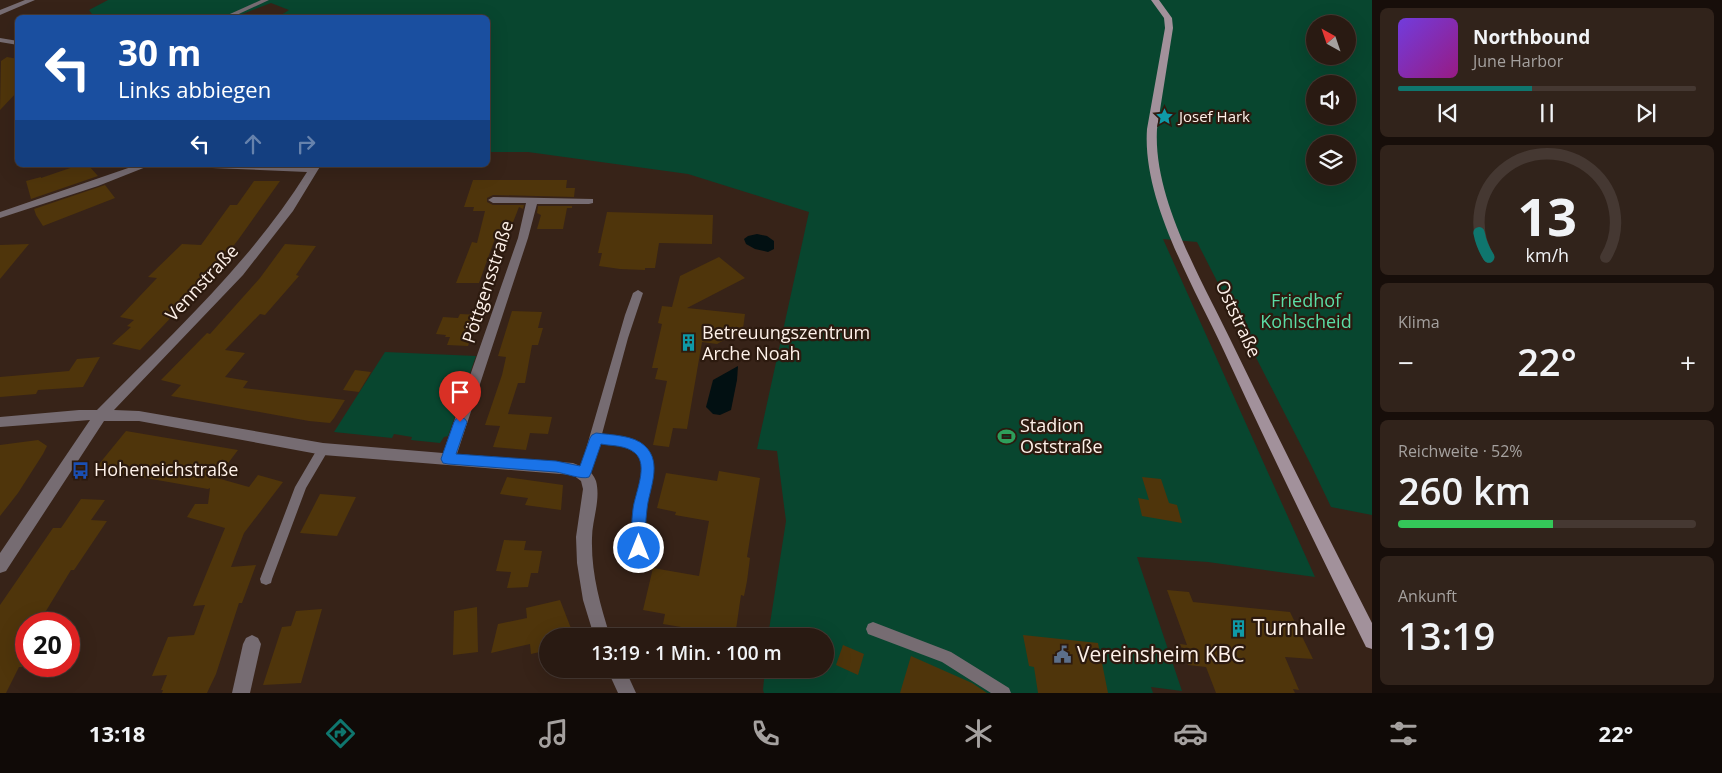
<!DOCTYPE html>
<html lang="de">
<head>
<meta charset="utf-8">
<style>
	body { margin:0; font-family:"Open Sans",sans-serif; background:#31231b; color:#f1f3f6; height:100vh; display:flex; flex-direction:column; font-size:19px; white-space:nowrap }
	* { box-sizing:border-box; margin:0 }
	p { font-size:16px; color:#a5a19f }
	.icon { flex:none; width:28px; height:28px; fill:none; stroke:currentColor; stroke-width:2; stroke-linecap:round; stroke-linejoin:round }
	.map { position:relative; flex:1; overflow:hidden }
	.side { display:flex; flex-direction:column; gap:8px; padding:8px; background:#170e0a; width:350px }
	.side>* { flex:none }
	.hud { position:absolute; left:15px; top:15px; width:475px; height:152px; border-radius:8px; box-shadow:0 5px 20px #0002,0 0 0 1px #453832; background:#1a4fa0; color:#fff; overflow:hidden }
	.needle { width:32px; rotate:320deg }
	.controls { position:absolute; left:1306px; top:15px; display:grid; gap:10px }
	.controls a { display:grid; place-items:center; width:50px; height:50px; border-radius:50%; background:#291a12; box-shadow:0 5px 20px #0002,0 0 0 1px #453832; font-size:25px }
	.speed { position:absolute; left:15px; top:612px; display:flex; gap:10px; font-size:25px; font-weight:700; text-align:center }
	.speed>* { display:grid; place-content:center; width:65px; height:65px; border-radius:50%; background:#291a12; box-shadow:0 5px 20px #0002,0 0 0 1px #453832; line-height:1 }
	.speed .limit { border:8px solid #d22; background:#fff; color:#111 }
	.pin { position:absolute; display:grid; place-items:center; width:42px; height:42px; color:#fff; margin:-51px -21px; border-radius:50% 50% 50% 0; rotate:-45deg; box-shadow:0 0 5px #0007 }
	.pin .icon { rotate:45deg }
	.me { position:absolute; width:55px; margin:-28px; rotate:0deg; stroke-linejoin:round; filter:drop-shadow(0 0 4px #0008) }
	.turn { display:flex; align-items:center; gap:18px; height:105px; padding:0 20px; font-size:22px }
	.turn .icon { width:65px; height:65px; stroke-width:2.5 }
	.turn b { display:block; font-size:35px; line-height:42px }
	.lanes { display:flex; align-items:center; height:48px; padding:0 20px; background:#0003; justify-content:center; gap:25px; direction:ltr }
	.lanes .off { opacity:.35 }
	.big { font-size:38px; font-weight:600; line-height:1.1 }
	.side .widget { flex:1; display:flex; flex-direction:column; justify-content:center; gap:8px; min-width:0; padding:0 18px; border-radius:8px; background:#31231b }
	.side .dial { align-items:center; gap:0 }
	.dial svg { height:130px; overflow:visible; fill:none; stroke:#453832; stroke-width:7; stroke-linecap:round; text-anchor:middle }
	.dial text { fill:#f1f3f6; stroke:none }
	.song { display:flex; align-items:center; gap:15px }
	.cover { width:60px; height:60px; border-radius:8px; background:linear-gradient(135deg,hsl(260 70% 55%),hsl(310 70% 35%)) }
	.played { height:5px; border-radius:2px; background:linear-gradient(90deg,#0f766e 45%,#453832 45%) }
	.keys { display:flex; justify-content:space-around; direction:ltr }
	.heat { display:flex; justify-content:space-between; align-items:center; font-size:28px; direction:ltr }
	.charge { height:8px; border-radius:4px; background:linear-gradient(90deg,#34c759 52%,#453832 0) }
	.trip { position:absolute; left:539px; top:628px; width:295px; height:50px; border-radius:25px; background:#291a12; box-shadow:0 5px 20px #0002,0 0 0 1px #453832; font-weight:600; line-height:50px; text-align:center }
	.tabs { display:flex; height:80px; justify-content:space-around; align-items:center; background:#100a07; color:#a5a19f }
	.tabs .icon { width:35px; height:35px }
	.tabs .active { color:#0f766e }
	.tabs b { font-size:22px; color:#f1f3f6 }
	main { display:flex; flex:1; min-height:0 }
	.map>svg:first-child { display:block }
	.green { fill:#08462f; fill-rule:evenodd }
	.water { fill:#021012 }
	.building { fill:#4f350b }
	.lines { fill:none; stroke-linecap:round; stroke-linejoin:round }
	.lane { fill:#766c72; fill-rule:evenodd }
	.street { fill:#766c72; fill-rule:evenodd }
	.secondary { fill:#a2919b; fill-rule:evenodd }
	.route { fill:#1a73e8; stroke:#114b97 }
	.labels { text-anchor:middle; stroke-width:4.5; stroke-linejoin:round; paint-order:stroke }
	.far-poi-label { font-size:15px; fill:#fef1e9; stroke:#2c1a0f; text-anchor:start }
	.street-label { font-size:18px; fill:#fef1e9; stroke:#2c1a0f }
	.park-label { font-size:18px; fill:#5bdda5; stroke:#2c1a0f }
	.poi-label { font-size:18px; fill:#fef1e9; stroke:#2c1a0f; text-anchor:start }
	.near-poi-label { font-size:21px; fill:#fef1e9; stroke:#2c1a0f; text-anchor:start }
</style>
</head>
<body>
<main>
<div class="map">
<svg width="1372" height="693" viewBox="0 0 1372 693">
	<rect width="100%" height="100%" fill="#372318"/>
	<g class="green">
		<path d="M108,0H1372V515L1331,507L1311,465L1197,242L1163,239L1315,577L1208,562L1137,557L1182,691L1151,687L1153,693H764L763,690L765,669H825V636H768L786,521L777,451L757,449L809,212L688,174L528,152H488V18L278,17L289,10L271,3L232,18H95L89,10ZM1315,24H1348V56H1315ZM1315,84H1348V116H1315ZM1315,144H1348V176H1315Z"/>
		<path d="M385,352L476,356L448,436L444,437L440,443L411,440L412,437L394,434L392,438L334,432Z"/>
	</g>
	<g class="water">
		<path d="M757,234L767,236L774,241V249L768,252L755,249L746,244L744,239L748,236Z"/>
		<path d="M738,366L737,380L731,410L720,415L713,414L706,407L713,380Z"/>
	</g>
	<g class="building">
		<path d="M7,57L18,59V91L0,110L1,61Z"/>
		<path d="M79,165H88L98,176L31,199L26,181L41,177V178Z"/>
		<path d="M473,180H567L566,188H575L574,197L493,195L487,198V202L493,205H524L523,209L519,207L510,230H498L479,283H456L472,242L477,243L485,211H473L474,207H464Z"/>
		<path d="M254,181H280L238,240L203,284L140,350L112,344L131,327L127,326L134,320L120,317L157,278L148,277L182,244L201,245L230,205H237Z"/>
		<path d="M105,185L115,198L43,226L36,215L34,209Z"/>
		<path d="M538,206H572V208H567L563,229H537L541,215L537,213Z"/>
		<path d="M607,212L713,215L712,244L659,243L655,268H645V270L620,269L599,266L602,253H598Z"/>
		<path d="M29,244L0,279V245Z"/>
		<path d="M285,244L316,246L296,275L299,276L265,315L260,314L225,350L245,353L225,377L248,381L243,388L345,400L334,418L330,423L309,421L171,396L181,385L161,380L207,333L210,334L260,278Z"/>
		<path d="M719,257L745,278L687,308L745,314L742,336L733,335L717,344L702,342L687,429L673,428L669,447L653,445L667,381L655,379L658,368H652L662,324L658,323L662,306L672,307L680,276Z"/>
		<path d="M512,311L542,312L538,328H543L538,345H532L525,383H518L508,414L552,417L548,434L530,433L526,450L493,447L500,426L485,425L502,375L506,357L498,356Z"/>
		<path d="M460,314L480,315L468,346L447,345L450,337H445L446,335L436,334L443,317L458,318Z"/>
		<path d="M100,357L83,387L38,390L36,394L0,397V377L69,371L77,359Z"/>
		<path d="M355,370L371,372L359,392L343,390Z"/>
		<path d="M126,431L238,450L217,478L249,487L258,475L283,482L244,533L231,567L256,565L242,603H239L216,674L207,693H162L163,690H161L167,675L152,676L168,637L194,635L205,605L193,606L225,528L187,517L195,504H208L210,488L208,489L95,469Z"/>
		<path d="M38,440L47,446L43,454L18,493L0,516V445Z"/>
		<path d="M719,471L760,478L747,557L750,558L747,581L744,596L741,595L735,636L663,624L665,614L643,610L653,568L699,576L709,521L675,515L676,512L657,508L666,473L717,481Z"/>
		<path d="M507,477L563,485L561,510L525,505L528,498L500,494Z"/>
		<path d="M1142,477L1161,479L1169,503L1177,505L1182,523L1142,516L1138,498L1149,500Z"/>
		<path d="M320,494L356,497L337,536L300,533Z"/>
		<path d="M81,499L105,500L91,520L107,521L74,570H71L38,624H26V660L22,667H19L6,693H0V605L53,528H61Z"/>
		<path d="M504,540L526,541L524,550L542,551L538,573H531L528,587L507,588L511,572L496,571Z"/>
		<path d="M1167,590L1189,592L1193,602L1290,612L1313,659L1285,657L1299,690L1293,689L1295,693H1216L1206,667L1188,665L1180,644L1187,645Z"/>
		<path d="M560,600L574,636H548V650L531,654L530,644L491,653L498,624L527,618L526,608Z"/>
		<path d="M477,607L478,652L453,655L454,611Z"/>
		<path d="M322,609L301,683L263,685L282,627L291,626L296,611Z"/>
		<path d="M1023,635L1098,643L1108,693H1038L1034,667L1029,666Z"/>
		<path d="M843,645L864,654L858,675L836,665Z"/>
		<path d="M911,656L972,683L987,693H900Z"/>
	</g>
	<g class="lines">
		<g class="lane">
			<path d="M261,0H269L230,18H221Z"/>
			<path d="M638,290L643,293L628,338L602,434C628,437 655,442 653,474C652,484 649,494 647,504C644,523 645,543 646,562L644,566L640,568L636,566C629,552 632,519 635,504C638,488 649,464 634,452C625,444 611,444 600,443L589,476L585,478L581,476L579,473L625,315L633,293Z"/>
			<path d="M323,444L327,446L329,449L306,488L272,579L271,583L266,585L261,583L260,579L295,487L319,446Z"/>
			<path d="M873,622L951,652L1009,688L1011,693H991L942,662L868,634L866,629L868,624Z"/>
		</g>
		<g class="street">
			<path d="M25,0H35L0,15V10Z"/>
			<path d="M82,15H88L89,18H81Z"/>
			<path d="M0,38L18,41V45L0,42Z"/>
			<path d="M137,165H151L98,186L0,218V212Z"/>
			<path d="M207,165H321L293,211L243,275L114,410L139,411L323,443L443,453L518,238L526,203H493L488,200L493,197L593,199V203L589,204H537L528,238L457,454L573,463C583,467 592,470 596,481C601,500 592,520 592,538C591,573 600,604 610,636H594L583,600L577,563L576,537L583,489L581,481L573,475L323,455L139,421H104L6,571L0,573V553L90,420L0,427V417L79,410H97C172,334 251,262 307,172L212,168Z"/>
			<path d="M252,635L258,638L261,644L250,693H232L243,644L246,638Z"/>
			<path d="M607,669H625L636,693H618Z"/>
		</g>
		<path class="secondary" d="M1151,0H1159L1172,18L1173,28L1157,129C1153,200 1203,282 1233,345C1278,438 1325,531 1372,623V649L1366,647C1317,548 1269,449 1223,349C1193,285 1142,200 1147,129L1165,28L1164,18Z"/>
	</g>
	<path class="route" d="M460,417L465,419L467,422L456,454L556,461L580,466L590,438L592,435L596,433C611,435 634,435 645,446C663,463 649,489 647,509C645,522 646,536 646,548L644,553L639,555L634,553L632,548C632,536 631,522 633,509C635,493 649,465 635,453C626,445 611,446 601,444L591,473L589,477C582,480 564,473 556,472L448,464L443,463L441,459L454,422L456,419Z"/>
	<defs>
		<symbol id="sight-bare" viewBox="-9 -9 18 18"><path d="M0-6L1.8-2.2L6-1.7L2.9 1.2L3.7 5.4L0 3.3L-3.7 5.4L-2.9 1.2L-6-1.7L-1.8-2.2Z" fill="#0f9aa8" stroke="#2c1a0f" stroke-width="2.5" paint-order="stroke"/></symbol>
		<symbol id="building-bare" viewBox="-9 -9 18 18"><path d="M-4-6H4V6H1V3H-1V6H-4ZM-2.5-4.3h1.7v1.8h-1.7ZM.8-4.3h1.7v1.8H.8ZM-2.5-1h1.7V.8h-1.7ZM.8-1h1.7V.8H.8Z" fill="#0f9aa8" stroke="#2c1a0f" stroke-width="2.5" paint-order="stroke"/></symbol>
		<symbol id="stadium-bare" viewBox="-9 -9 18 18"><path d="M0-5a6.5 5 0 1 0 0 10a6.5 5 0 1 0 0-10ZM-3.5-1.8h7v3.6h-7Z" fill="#2e9e5b" stroke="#2c1a0f" stroke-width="2.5" paint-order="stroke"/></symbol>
		<symbol id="bus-bare" viewBox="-9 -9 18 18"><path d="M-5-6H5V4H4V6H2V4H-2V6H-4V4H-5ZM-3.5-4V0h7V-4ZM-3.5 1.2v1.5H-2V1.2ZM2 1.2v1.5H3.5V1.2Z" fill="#1a4fb4" stroke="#2c1a0f" stroke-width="2.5" paint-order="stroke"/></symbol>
		<symbol id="civic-bare" viewBox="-9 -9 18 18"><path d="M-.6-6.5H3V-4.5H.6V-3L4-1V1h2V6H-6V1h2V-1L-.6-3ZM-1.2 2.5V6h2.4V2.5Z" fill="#5c6f8a" stroke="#2c1a0f" stroke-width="2.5" paint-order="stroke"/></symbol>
	</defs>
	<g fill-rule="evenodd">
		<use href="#sight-bare" x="1152" y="104" width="25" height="25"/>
		<use href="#building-bare" x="676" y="330" width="25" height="25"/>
		<use href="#stadium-bare" x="994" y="424" width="25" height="25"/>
		<use href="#bus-bare" x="68" y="458" width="25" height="25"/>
		<use href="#building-bare" x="1226" y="616" width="25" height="25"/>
		<use href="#civic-bare" x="1050" y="642" width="25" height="25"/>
	</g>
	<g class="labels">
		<g class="far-poi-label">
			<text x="1179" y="122">Josef Hark</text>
		</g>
		<g class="street-label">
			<text transform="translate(488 282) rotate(-72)" y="6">Pöttgensstraße</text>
			<text transform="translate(202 283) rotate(-47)" y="6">Vennstraße</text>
			<text transform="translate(1238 319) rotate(65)" y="6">Oststraße</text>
		</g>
		<g class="park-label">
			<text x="1306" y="307">Friedhof<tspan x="1306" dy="21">Kohlscheid</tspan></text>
		</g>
		<g class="poi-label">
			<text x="702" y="339">Betreuungszentrum<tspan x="702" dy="21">Arche Noah</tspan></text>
			<text x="1020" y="432">Stadion<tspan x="1020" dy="21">Oststraße</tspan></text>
			<text x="94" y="476">Hoheneichstraße</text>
		</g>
		<g class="near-poi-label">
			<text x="1253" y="635">Turnhalle</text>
			<text x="1077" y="662">Vereinsheim KBC</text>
		</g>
	</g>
</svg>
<div class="controls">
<a><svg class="needle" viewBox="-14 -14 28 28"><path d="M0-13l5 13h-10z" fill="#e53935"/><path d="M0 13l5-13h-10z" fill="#a5a19f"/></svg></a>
<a><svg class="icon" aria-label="sound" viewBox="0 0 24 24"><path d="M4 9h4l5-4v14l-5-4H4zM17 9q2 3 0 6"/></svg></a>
<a><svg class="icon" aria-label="layers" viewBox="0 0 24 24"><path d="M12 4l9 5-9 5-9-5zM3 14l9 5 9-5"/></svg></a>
</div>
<div class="speed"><div class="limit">20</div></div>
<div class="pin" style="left:460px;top:422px;background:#d93025"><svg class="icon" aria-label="arrive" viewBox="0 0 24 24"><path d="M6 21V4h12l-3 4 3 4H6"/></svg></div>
<svg class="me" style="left:639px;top:548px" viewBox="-20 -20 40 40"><circle r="17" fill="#1a73e8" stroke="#fff" stroke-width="3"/><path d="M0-11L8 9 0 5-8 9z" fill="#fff"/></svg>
<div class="trip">13:19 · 1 Min. · 100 m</div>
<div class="hud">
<div class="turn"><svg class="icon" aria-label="left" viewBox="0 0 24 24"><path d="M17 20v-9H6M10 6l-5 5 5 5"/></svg><div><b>30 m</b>Links abbiegen</div></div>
<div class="lanes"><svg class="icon" aria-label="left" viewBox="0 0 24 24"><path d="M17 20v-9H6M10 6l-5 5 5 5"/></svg><svg class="icon off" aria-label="ahead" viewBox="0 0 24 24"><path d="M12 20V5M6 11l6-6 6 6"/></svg><svg class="icon off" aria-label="right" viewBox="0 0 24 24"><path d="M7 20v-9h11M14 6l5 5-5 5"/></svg></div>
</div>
</div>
<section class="side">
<div class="widget">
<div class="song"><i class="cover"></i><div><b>Northbound</b><p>June Harbor</p></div></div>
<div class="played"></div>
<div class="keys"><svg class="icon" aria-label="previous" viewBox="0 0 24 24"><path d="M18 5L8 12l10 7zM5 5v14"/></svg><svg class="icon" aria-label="pause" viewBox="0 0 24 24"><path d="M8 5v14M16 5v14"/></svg><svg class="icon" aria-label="next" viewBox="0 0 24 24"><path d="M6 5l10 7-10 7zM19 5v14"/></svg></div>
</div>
<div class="widget dial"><svg viewBox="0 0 100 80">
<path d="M14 69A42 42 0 1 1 86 69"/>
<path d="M14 69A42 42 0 0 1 8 54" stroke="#0f766e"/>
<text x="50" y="56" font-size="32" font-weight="700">13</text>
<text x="50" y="72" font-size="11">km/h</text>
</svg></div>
<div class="widget"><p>Klima</p>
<div class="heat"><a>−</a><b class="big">22°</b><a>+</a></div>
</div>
<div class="widget"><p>Reichweite · 52%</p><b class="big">260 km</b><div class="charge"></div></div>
<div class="widget"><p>Ankunft</p><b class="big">13:19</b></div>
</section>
</main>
<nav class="tabs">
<b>13:18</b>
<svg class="icon active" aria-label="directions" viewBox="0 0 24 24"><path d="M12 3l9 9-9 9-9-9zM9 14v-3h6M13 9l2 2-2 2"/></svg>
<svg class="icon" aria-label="music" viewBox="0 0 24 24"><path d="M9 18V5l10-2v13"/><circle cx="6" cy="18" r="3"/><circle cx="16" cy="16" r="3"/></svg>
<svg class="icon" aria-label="phone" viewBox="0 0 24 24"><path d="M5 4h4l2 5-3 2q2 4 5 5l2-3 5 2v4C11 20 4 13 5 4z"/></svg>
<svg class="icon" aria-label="climate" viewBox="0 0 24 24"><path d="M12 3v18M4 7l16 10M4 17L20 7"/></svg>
<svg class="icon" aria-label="car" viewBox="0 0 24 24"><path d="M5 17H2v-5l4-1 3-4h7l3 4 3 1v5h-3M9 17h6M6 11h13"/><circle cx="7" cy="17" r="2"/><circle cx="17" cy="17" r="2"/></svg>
<svg class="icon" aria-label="filters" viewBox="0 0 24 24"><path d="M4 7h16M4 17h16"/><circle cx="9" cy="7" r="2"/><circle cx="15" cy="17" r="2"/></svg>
<b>22°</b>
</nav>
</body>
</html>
